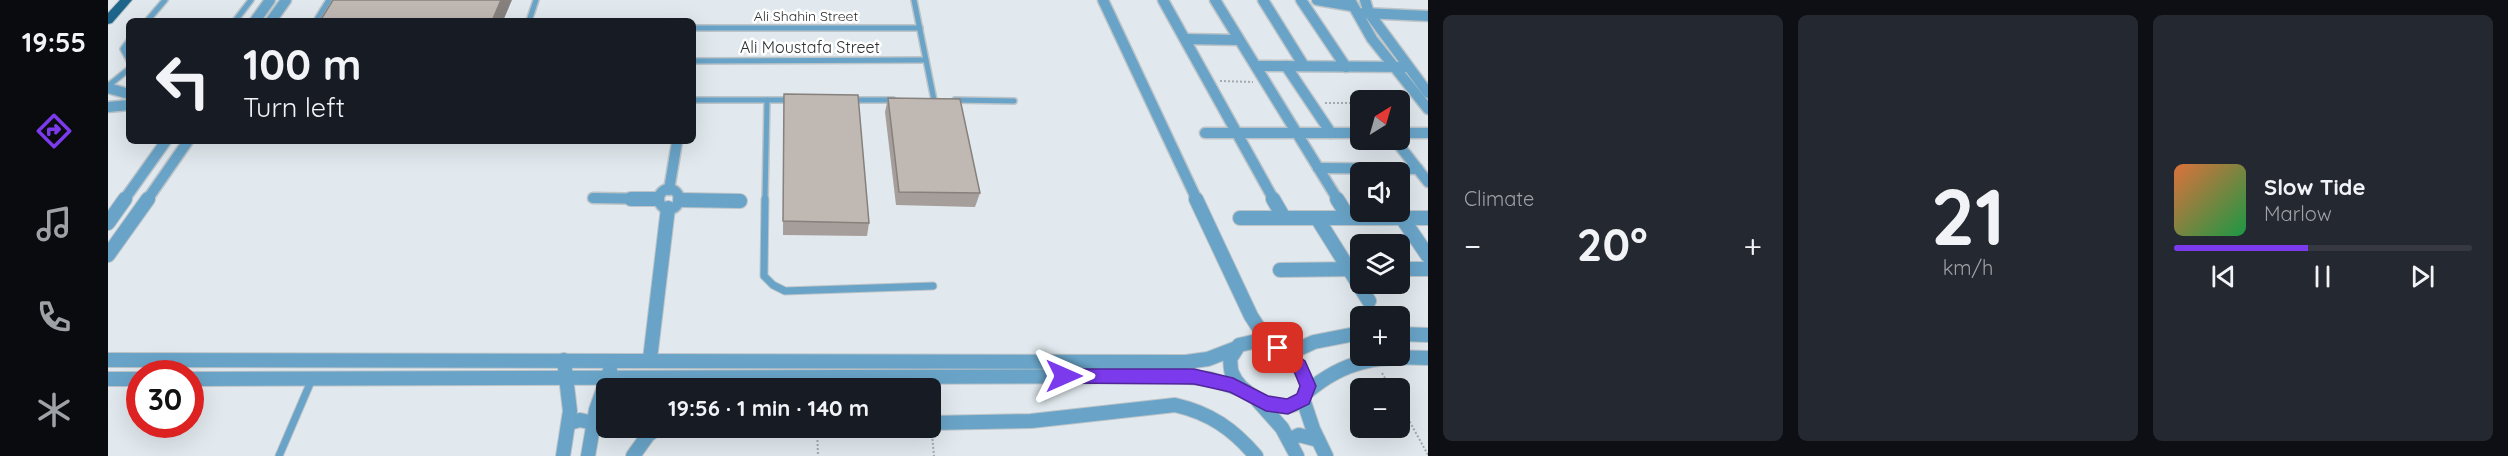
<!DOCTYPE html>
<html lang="en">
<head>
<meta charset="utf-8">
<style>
	body { margin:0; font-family:Quicksand,sans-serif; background:#242831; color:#f1f3f6; height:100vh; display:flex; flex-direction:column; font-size:22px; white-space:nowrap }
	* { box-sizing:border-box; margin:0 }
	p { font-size:20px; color:#9ea1a6 }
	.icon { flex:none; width:33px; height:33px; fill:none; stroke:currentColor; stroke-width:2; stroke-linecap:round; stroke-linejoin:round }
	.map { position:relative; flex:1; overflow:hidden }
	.panel { display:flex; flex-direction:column; gap:15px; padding:15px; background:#0d0f14; width:1080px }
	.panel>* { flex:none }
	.banner { position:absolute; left:18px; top:18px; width:570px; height:126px; border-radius:9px; box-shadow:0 6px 24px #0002; background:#171b24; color:#f1f3f6; overflow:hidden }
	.needle { width:39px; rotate:37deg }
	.controls { position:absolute; left:1242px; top:90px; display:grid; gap:12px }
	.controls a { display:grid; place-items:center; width:60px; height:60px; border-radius:9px; background:#171b24; box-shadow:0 6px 24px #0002; font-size:30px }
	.speed { position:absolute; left:18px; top:360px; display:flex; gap:12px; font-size:30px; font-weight:700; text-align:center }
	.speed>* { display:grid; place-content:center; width:78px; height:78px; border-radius:50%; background:#171b24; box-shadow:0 6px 24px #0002; line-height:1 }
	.speed .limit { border:9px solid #d22; background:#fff; color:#111 }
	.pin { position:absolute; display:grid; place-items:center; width:51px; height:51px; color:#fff; margin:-26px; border-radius:12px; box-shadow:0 3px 9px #0006 }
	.me { position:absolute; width:66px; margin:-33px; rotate:90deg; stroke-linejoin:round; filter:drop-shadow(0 0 4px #0008) }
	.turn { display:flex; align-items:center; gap:21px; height:126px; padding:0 18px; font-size:27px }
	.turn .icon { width:78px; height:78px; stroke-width:2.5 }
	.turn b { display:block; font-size:42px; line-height:51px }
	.big { font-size:45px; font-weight:700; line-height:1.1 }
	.panel .widget { flex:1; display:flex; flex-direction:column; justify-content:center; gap:9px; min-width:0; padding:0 21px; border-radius:9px; background:#242831 }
	.panel .dial { align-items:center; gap:0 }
	.dial b { font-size:78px; line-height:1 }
	.song { display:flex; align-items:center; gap:18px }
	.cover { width:72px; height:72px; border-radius:9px; background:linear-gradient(135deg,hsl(20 70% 55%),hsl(140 70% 35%)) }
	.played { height:6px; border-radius:3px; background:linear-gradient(90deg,#7c3aed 45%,#363941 45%) }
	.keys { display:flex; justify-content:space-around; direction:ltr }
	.heat { display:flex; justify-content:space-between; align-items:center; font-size:33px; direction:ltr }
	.panel .tiles { flex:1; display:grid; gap:15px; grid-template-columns:repeat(3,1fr) }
	.trip { position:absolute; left:488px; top:378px; width:345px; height:60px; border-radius:9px; background:#171b24; box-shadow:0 6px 24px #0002; font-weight:700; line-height:60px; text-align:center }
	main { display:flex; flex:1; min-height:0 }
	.dock { display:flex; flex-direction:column; width:108px; justify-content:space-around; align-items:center; background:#090b0e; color:#9ea1a6 }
	.dock .icon { width:42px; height:42px }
	.dock .current { color:#7c3aed }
	.dock b { font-size:27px; color:#f1f3f6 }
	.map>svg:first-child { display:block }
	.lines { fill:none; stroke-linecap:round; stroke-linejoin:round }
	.service-far1-casing { stroke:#bdc4c8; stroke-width:8 }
	.service-casing { stroke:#bdc4c8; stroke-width:9 }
	.minor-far1-casing { stroke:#bdc4c8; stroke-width:13 }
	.minor-casing { stroke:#bdc4c8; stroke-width:16 }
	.primary-casing { stroke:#bdc4c8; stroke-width:2 }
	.path { stroke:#a4aaae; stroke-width:2; stroke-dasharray:2 2; stroke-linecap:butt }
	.service-far1 { stroke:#69a4c8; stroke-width:5 }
	.service { stroke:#69a4c8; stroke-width:7 }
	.minor-far1 { stroke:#69a4c8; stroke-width:10 }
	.minor { stroke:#69a4c8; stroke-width:14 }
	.primary { fill:#1d658b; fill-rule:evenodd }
	.wall { fill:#a59e9a }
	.shaded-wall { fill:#86817d }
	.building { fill:#c0b8b3; stroke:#86817d; stroke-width:1.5 }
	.route { fill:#7c3aed; stroke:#51269a; stroke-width:1.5 }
	.labels { text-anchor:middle; stroke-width:5; stroke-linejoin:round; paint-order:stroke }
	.far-street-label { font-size:14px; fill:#2d3032; stroke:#fff }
	.street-label { font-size:16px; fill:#2d3032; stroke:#fff }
</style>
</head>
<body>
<main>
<nav class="dock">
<b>19:55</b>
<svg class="icon current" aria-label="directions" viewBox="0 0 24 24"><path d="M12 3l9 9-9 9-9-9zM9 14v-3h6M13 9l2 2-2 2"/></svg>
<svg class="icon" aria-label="music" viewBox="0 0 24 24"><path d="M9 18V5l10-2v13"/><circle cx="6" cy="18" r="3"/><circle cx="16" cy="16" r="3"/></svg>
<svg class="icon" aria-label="phone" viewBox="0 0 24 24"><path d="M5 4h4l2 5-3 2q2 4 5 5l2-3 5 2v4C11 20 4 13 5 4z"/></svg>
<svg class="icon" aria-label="climate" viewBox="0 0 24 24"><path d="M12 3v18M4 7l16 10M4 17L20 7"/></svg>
</nav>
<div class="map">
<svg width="1320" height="456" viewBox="0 0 1320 456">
	<rect width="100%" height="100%" fill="#e1e9ee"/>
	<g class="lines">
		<defs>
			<g id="service-far1">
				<path d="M806,0L826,100"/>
				<path d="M39,21L57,0"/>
				<path d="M127,21L143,0"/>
				<path d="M208,21L221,0"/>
				<path d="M421,21L428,0"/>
				<path d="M585,28H812"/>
				<path d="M21,41L15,49L21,60"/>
				<path d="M585,61L818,60"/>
				<path d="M0,86L21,69"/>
				<path d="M585,100H683"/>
				<path d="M745,100H785"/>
				<path d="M847,100L906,101"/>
				<path d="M657,200L659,100"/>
			</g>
			<g id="service">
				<path d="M657,199L656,276L665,285L677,291L825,286"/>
				<path d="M171,456L204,379"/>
			</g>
			<g id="minor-far1">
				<path d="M995,0L1089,200"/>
				<path d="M1055,0L1166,200"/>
				<path d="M1107,0L1230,200"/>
				<path d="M1155,0L1196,66"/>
				<path d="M1193,0L1238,67"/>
				<path d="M1209,0L1244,6"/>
				<path d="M1242,0L1264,39L1320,109"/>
				<path d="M1257,0L1261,13L1320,93"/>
				<path d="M1255,13L1320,16"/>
				<path d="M147,21L162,0"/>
				<path d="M163,21L178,0"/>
				<path d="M1077,39L1131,40"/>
				<path d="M1148,66L1299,67"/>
				<path d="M1178,66L1223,133"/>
				<path d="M0,88L21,94"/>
				<path d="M0,107L21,105"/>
				<path d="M1097,133H1252"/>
				<path d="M1292,133H1320"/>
				<path d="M1287,140L1320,182"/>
				<path d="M1210,168L1310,169"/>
				<circle cx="561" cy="199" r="10"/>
				<path d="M561,190L569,142"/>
				<path d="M485,198L549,199"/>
				<path d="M16,200L58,141"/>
				<path d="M39,200L80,141"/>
				<path d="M572,200H577"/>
			</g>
			<g id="minor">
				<path d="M523,199H549"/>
				<path d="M1088,199L1143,316L1154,333L1170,348"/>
				<path d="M1165,199L1176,218"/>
				<path d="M1229,199L1241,218"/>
				<path d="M572,200L632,201"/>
				<path d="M1132,218H1320"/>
				<path d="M1209,218L1261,301"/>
				<path d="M1294,218L1320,256"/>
				<path d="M0,223L17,199"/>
				<path d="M0,255L40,199"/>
				<path d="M1292,269H1320"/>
				<path d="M1172,270L1252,269"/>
				<path d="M1292,334L1320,335"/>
				<path d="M1149,341C1174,348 1192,361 1200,386L1194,401C1190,402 1185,406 1180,406C1161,409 1131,392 1124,373C1122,369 1123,363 1122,359L1131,345Z"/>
				<path d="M1180,354L1206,342L1252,333"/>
				<path d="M542,359L560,208"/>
				<path d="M0,360L1078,362L1100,359L1126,349"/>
				<path d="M0,379H32"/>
				<path d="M82,379L1070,376L1102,379L1138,391"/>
				<path d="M1199,392C1238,359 1270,356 1320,358"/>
				<path d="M1195,399L1205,429L1218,456"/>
				<path d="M1150,401L1174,428L1189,456"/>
				<path d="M822,406L824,423"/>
				<path d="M461,423L472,420L485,423"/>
				<path d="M822,423L923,421L1067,405C1102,413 1125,429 1148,456"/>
				<path d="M1181,440L1191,435L1210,440"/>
				<path d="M455,456L462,411L456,360"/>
				<path d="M480,456L488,410L502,370"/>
				<path d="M525,456L540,435L550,428"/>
			</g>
			<path id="primary" d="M12,0H24L4,23L0,24V13Z"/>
		</defs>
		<use href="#service-far1" class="service-far1-casing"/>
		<use href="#service" class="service-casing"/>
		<use href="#minor-far1" class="minor-far1-casing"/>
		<use href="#minor" class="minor-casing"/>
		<use href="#primary" class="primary-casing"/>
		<g class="path">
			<path d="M1112,81L1145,82"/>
			<path d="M1217,103H1252"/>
			<path d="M1292,103H1301"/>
			<path d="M1274,373L1283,388"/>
			<path d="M1292,404L1320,455"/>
			<path d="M709,428L710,456"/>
			<path d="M824,435L826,456"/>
		</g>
		<use href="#service-far1" class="service-far1"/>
		<use href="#service" class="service"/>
		<use href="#minor-far1" class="minor-far1"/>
		<use href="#minor" class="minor"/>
		<use href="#primary" class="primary"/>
	</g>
	<g class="wall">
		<path d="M676,94L761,223L759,236L675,235Z"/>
		<path d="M780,98L872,193L867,207L788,205L777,112Z"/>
	</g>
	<path class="shaded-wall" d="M393,0H404L395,21H384Z"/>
	<g class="building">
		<path d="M225,0H393L384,21H212Z"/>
		<path d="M676,94L750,95L761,223L675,221Z"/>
		<path d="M780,98L852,99L872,193L791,192Z"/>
	</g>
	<path class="route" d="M1170,341L1197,361L1208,386L1201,404L1180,414L1158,411L1122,392L1086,384L956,383L950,381L948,376L950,371L956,369H1086L1125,378L1160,396L1179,399L1189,394L1192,386L1186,371L1164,353L1162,348L1164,343Z"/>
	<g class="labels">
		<g class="far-street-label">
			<text x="698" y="21">Ali Shahin Street</text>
		</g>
		<g class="street-label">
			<text x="702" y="53">Ali Moustafa Street</text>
		</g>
	</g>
</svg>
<div class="controls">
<a><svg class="needle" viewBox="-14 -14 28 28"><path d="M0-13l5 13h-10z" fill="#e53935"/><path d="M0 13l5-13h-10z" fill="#9ea1a6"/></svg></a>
<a><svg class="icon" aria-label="sound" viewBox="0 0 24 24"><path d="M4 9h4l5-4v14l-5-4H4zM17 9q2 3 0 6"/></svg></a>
<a><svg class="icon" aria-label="layers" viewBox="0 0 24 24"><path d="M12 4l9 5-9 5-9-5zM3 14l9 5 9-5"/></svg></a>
<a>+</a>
<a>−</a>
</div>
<div class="speed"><div class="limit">30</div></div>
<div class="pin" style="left:1170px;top:348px;background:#d93025"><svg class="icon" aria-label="arrive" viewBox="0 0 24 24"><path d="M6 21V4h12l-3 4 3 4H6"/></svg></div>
<svg class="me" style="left:956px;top:376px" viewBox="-20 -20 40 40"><path d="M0-17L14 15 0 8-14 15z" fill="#7c3aed" stroke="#fff" stroke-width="4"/></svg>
<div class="trip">19:56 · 1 min · 140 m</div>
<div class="banner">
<div class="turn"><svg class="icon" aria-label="left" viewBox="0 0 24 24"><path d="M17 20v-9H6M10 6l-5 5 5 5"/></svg><div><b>100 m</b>Turn left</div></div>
</div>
</div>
<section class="panel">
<div class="tiles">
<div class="widget"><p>Climate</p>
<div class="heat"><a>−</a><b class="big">20°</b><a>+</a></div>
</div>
<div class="widget dial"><b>21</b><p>km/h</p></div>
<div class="widget">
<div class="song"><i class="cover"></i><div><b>Slow Tide</b><p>Marlow</p></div></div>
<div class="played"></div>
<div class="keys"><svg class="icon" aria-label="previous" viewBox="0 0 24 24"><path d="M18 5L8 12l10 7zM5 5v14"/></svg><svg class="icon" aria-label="pause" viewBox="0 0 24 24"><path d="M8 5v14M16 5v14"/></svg><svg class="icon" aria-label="next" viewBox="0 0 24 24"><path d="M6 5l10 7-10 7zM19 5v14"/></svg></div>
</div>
</div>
</section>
</main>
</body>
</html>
